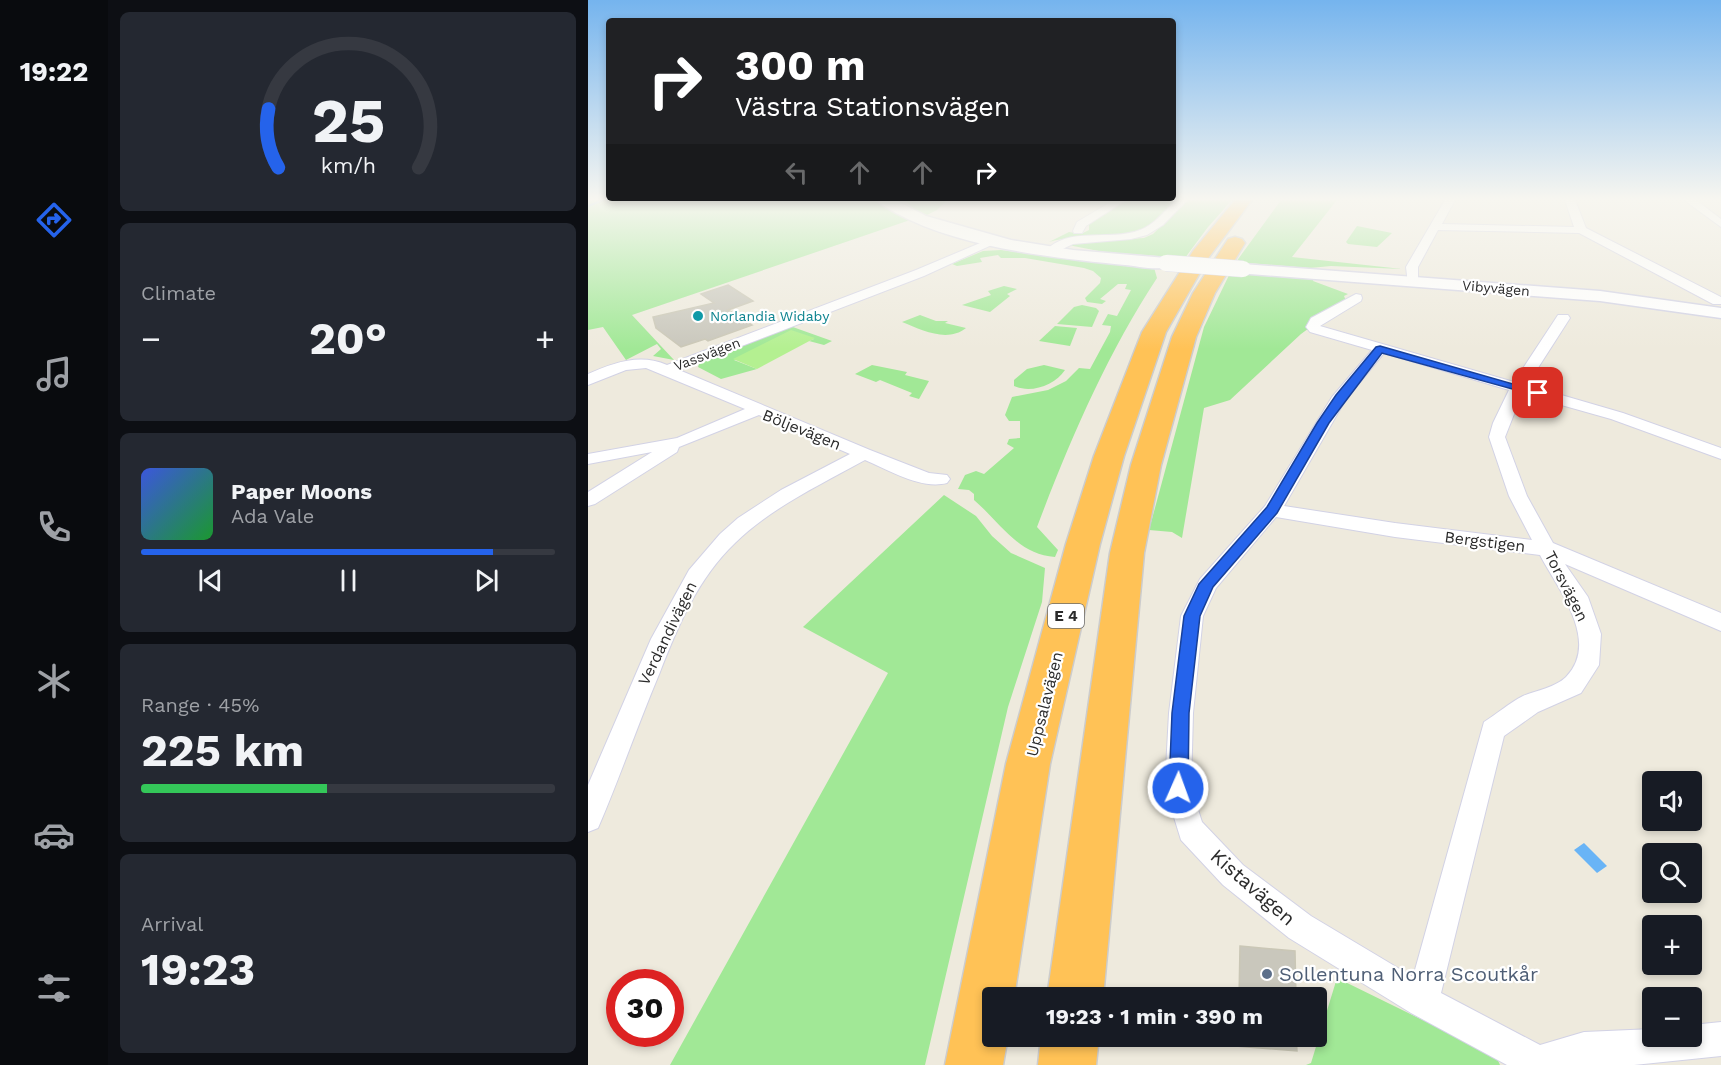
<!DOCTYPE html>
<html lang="en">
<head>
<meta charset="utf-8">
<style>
	body { margin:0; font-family:"Work Sans",sans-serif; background:#242831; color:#f1f3f6; height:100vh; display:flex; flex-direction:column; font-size:22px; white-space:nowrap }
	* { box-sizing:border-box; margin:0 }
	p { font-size:20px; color:#9ea1a6 }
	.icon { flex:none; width:33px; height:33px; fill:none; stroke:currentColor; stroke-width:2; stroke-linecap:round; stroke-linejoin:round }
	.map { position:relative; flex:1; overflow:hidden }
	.drawer { display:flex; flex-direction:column; gap:12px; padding:12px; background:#0d0f14; width:480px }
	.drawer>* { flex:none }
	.top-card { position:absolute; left:18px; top:18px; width:570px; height:183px; border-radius:6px; box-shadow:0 3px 9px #0003; background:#202124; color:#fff; overflow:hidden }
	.tools { position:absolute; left:1054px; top:771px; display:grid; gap:12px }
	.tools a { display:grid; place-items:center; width:60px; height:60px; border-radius:6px; background:#171b24; box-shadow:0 3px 9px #0003; font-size:30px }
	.speed { position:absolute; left:18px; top:969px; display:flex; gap:12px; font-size:30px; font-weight:700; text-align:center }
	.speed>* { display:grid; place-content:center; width:78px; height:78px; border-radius:50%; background:#171b24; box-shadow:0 3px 9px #0003; line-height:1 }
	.speed .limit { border:9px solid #d22; background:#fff; color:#111 }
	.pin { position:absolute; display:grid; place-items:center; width:51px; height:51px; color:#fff; margin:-26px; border-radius:12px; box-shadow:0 3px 9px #0006 }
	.me { position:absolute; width:66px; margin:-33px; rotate:2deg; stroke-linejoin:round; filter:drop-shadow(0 0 4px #0008) }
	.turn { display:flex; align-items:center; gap:21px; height:126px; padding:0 30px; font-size:27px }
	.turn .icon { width:78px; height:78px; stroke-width:2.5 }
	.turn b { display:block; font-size:42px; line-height:51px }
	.lanes { display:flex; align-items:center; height:57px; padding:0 30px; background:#0003; justify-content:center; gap:30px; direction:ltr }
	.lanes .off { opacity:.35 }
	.big { font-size:45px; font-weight:700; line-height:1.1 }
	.drawer .tile { flex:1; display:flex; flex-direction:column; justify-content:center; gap:9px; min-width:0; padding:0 21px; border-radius:9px; background:#242831 }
	.drawer .dial { align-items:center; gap:0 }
	.dial svg { height:156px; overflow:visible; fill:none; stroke:#363941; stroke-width:7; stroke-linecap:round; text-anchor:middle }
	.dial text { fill:#f1f3f6; stroke:none }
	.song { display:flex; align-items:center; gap:18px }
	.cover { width:72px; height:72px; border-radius:9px; background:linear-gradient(135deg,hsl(230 70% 55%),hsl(130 70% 35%)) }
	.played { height:6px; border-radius:3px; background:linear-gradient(90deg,#2563eb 85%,#363941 85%) }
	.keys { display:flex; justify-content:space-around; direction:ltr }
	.heat { display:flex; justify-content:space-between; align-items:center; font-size:33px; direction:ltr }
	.charge { height:9px; border-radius:4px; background:linear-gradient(90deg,#34c759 45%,#363941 0) }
	.trip { position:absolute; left:394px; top:987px; width:345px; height:60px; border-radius:6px; background:#171b24; box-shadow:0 3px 9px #0003; font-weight:700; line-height:60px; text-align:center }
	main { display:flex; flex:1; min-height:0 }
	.menu { display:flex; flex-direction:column; width:108px; justify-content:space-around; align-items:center; background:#090b0e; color:#9ea1a6 }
	.menu .icon { width:42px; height:42px }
	.menu .on { color:#2563eb }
	.menu b { font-size:27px; color:#f1f3f6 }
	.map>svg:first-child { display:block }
	.green { fill:#a1e896 }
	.pitch { fill:#b4f091 }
	.water { fill:#69b4f6 }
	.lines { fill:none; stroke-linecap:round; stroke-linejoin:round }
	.stream { stroke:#69b4f6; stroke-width:2 }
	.building { fill:#c9c7bc; stroke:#cac7b6; stroke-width:1.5 }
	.street-casing { stroke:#d2d2e5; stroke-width:2 }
	.secondary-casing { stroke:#d2d2e5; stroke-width:3 }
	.highway-casing { stroke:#ccc; stroke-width:3 }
	.street { fill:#fff; fill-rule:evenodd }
	.secondary { fill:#fff; fill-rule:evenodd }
	.highway { fill:#ffc256; fill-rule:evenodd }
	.secondary-bridge-casing { stroke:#d2d2e5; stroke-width:17; stroke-linecap:butt }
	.secondary-bridge { stroke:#fff; stroke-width:16 }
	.route { fill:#2563eb; stroke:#184099; stroke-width:1.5 }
	.culture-dot { fill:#0f9aa8; stroke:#fff; stroke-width:2 }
	.service-dot { fill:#5c6f8a; stroke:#fff; stroke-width:2 }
	.labels { text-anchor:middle; stroke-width:4.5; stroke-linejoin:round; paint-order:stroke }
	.far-street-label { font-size:14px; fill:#2b2b2b; stroke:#fff }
	.far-culture-label { font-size:14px; fill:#0d838f; stroke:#fff; text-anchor:start }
	.shield { fill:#fff; stroke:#6b6b6b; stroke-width:1.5 }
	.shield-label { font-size:15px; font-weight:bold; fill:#2b2b2b }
	.street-label { font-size:16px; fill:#2b2b2b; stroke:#fff }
	.near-street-label { font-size:20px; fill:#2b2b2b; stroke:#fff }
	.near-service-label { font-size:20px; fill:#4e5e75; stroke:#fff; text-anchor:start }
</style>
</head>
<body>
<main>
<nav class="menu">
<b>19:22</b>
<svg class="icon on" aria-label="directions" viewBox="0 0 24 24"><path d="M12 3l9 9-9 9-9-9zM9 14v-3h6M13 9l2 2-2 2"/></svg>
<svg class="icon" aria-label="music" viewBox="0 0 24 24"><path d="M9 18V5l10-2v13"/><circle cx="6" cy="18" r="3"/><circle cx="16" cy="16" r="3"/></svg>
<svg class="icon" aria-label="phone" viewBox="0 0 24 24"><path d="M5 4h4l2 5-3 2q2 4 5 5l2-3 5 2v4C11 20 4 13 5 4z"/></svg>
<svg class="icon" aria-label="climate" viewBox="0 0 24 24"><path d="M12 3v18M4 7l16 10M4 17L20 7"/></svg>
<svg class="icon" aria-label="car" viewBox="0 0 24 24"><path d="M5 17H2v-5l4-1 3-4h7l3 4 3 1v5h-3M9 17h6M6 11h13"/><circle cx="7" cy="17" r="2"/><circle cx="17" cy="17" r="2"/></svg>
<svg class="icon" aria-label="filters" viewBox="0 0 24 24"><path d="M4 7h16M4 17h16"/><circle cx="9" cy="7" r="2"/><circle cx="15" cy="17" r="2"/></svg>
</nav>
<section class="drawer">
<div class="tile dial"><svg viewBox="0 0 100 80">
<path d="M14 69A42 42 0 1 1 86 69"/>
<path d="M14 69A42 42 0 0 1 9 39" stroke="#2563eb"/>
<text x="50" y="56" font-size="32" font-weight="700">25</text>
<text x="50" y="72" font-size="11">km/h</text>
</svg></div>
<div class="tile"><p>Climate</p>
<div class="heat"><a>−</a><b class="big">20°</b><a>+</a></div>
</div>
<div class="tile">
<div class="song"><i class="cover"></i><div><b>Paper Moons</b><p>Ada Vale</p></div></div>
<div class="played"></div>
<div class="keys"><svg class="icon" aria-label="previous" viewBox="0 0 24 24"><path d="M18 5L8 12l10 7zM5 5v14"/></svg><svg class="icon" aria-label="pause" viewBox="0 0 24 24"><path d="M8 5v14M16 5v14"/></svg><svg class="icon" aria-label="next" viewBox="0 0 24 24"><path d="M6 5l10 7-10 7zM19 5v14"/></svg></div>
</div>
<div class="tile"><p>Range · 45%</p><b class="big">225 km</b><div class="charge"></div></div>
<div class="tile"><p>Arrival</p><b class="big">19:23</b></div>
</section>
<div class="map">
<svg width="1133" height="1065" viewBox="0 0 1133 1065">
	<rect width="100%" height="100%" fill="#eeeadd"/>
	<g class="green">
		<path d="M0,200H71L83,202L89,200H281L295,203L325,219L44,315L86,360L65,356L73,349L69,344L38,360L15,327L0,330Z"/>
		<path d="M316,200H359L349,210L339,215L330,212Z"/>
		<path d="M536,200H589C577,211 565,226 549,232C521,242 490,233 461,242L481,232L493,234L501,230V221Z"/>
		<path d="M600,200H644L620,227L597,258L516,252L480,245L491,242L556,238L565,234Z"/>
		<path d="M693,200H749L704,257L814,269L743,266L722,268L648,262Z"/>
		<path d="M769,226L804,233L789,247L760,244L758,242Z"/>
		<path d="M413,250L529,265L565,264L569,278C518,356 482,440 449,527L470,550L467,557C430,555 412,522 386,500V494L381,490L370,489L377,475L388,471L396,474L426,448L419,444L421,439L432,438V421H421L417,415L424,397L460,390L478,381L491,368L502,369L522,332L523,326L514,325L520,314L529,316L543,290L537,289L539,284H530L512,299L518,301L514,304L499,302L497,298L512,283L513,278L505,271L496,268L437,258H413L410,255L392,258L394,262L369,266L364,264L395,251Z"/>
		<path d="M643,271L726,277L725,281L760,294L756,296L758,301L713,334L642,400L616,408L594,538L584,532L561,530L616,327Z"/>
		<path d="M416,286L429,289L419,294L422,296L402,312L374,305L403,295L400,291Z"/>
		<path d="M494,305L508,308L511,311L504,327L469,324L486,307Z"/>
		<path d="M332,315L348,321H360L357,323L378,328C359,343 334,330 314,322Z"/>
		<path d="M202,326L244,341L236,345L221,341L226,339L146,360L169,369L133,379L110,367L111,364Z"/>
		<path d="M467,326L489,328L482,346L451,341Z"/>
		<path d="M284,365L319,372L317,375L341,381L331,399L321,396L324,393L292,380L288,382L267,374Z"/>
		<path d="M456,365L477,370C467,385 443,394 426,386V380L439,369Z"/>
		<path d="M356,495L388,516L404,536L423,553L457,568L454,602L420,707L337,1065H82L300,673L215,627Z"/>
		<path d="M749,978L908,1056L912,1065H718L723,1063Z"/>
	</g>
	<path class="pitch" d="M203,330L227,338L169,369L145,359Z"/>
	<path class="water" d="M996,843L1019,866L1009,873L986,850Z"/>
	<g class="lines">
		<path class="stream" d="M0,206L15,200"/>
	</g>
	<g class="building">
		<path d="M140,285L165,301L140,310L164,325L120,341L117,339L93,347L68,328L65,317L126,303L113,294Z"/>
		<path d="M652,946L707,951L708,998H651Z"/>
		<path d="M649,1036H708L709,1051L648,1046Z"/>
	</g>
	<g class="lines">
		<defs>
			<g id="street">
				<path d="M526,200H538L498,226L494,233H486L485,231L489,222Z"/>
				<path d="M588,200H599L575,225L559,235L543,239L485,244L462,255L456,252C481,225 521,242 552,230C566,225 577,211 588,200Z"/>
				<path d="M857,200H867L854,224L986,227L977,200H987L998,228L1133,297V304H1125L991,233L850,230L830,267V281L824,285L820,284L818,267Z"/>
				<path d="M1096,200H1108L1133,219V227Z"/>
				<path d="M404,238L408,239V243L336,276L91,370L282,450L341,473L359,475L362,479L359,483C333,490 301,470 277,460C232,485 184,507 147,543C110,578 90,626 72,672C50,724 32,777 10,828L0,832V785L63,639L101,570L132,534L150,518L193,490L262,454L171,415L91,447L89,452L7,504L0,506V492L64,452L0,464V454L89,438L157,409L58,368L38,370L0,385V374C25,363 52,353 79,365L328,270Z"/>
				<path d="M768,294L773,295L774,298L773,301L732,326L926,382L970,315H980L982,318L939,385L1035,413L1133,448V459L1023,419L934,394L917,437L939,496L965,543L1133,613V631L977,564L1000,597L1013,634L1011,665L993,693L950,712L916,736L853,993L952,1045L996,1032L1065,1029V1036H1104V1025L1133,1022V1056L1046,1065H919L823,1013L701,938L635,885L593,840L577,788L581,713L593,616L612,579L677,506L744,397L784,350L722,332L718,327L723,318ZM796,353L921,390L905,423L901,437L921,496L944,540L807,523L696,506L758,399ZM688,517L807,537L952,555C969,588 1013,641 978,677C968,687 947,691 935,696C921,703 909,714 896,722L825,977L723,916L655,865L614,822L603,788L605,713L615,616L628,588Z"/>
			</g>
			<g id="secondary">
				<path d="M289,200H307L338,216L423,240L485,250L578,258L586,263C578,273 550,266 537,265C466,258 372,248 308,213C302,209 294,206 289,200Z"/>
				<path d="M655,264L1012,291L1133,308V318L1012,301L649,273L647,269L649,265Z"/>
			</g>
			<g id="highway">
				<path d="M647,200H664L621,257L578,332L536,456L512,544L462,764L426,998H405V1036H420L415,1065H357L418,764L478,544L506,456L554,332L605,251Z"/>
				<path d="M647,237L654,239L657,243L627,293L608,337L573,465L556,553L515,998H459L522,553L543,465L584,337L605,293L640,239Z"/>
				<path d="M453,1036H511L508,1065H450Z"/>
			</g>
		</defs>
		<use href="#street" class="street-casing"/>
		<use href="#secondary" class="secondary-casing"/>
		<use href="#highway" class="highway-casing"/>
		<use href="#street" class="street"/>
		<use href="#secondary" class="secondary"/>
		<use href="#highway" class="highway"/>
		<defs>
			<path id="secondary-bridge" d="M578,263L655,269"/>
		</defs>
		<use href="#secondary-bridge" class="secondary-bridge-casing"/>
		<use href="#secondary-bridge" class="secondary-bridge"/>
	</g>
	<linearGradient id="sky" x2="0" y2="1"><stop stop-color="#75b4ee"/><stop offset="0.57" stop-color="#f7f6f0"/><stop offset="1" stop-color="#f7f6f0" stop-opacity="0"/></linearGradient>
	<rect width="1133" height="349" fill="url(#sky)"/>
	<path class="route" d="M792,346L956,393L954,395H946L794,353L741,423L689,513L625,587L612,616L601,713L600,788L597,795L590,797L584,795L581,788L584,713L596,616L611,584L679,507L729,423L748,395L788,347Z"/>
	<circle class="culture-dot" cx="110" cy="316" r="6"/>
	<circle class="service-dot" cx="679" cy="974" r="6"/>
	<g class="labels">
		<g class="far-street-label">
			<text transform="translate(908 288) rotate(5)" y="5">Vibyvägen</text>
			<text transform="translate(119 354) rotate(-21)" y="5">Vassvägen</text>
		</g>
		<g class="far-culture-label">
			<text x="122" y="321">Norlandia Widaby</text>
		</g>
		<rect class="shield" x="460" y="604" width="36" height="24" rx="4.5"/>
		<g class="shield-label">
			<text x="478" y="621">E 4</text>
		</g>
		<g class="street-label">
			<text transform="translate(214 429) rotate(22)" y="6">Böljevägen</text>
			<text transform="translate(897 541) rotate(7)" y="6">Bergstigen</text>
			<text transform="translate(979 586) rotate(63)" y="6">Torsvägen</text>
			<text transform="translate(79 633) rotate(-64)" y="6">Verdandivägen</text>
			<text transform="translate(456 704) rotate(-76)" y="6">Uppsalavägen</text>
		</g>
		<g class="near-street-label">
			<text transform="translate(665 887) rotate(41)" y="7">Kistavägen</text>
		</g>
		<g class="near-service-label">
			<text x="691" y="981">Sollentuna Norra Scoutkår</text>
		</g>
	</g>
</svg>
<div class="tools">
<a><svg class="icon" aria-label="sound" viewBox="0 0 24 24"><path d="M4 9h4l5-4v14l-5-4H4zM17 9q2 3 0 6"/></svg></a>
<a><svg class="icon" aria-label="search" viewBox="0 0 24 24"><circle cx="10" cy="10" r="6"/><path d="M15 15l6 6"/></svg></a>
<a>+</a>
<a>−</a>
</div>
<div class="speed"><div class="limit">30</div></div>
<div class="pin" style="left:950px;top:393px;background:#d93025"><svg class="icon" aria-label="arrive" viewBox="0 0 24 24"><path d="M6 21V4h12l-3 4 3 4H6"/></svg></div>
<svg class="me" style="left:590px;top:788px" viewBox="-20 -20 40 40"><circle r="17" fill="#2563eb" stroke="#fff" stroke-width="3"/><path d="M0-11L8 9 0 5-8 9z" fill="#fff"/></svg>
<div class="trip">19:23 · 1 min · 390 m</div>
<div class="top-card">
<div class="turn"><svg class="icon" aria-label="right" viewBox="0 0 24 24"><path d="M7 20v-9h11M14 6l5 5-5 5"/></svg><div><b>300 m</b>Västra Stationsvägen</div></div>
<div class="lanes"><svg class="icon off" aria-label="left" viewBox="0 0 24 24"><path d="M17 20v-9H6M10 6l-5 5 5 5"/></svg><svg class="icon off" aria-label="ahead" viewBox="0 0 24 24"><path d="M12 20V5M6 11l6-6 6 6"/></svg><svg class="icon off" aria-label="ahead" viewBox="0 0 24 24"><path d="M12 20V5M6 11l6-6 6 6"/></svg><svg class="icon" aria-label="right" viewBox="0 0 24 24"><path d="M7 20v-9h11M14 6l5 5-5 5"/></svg></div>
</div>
</div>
</main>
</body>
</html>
